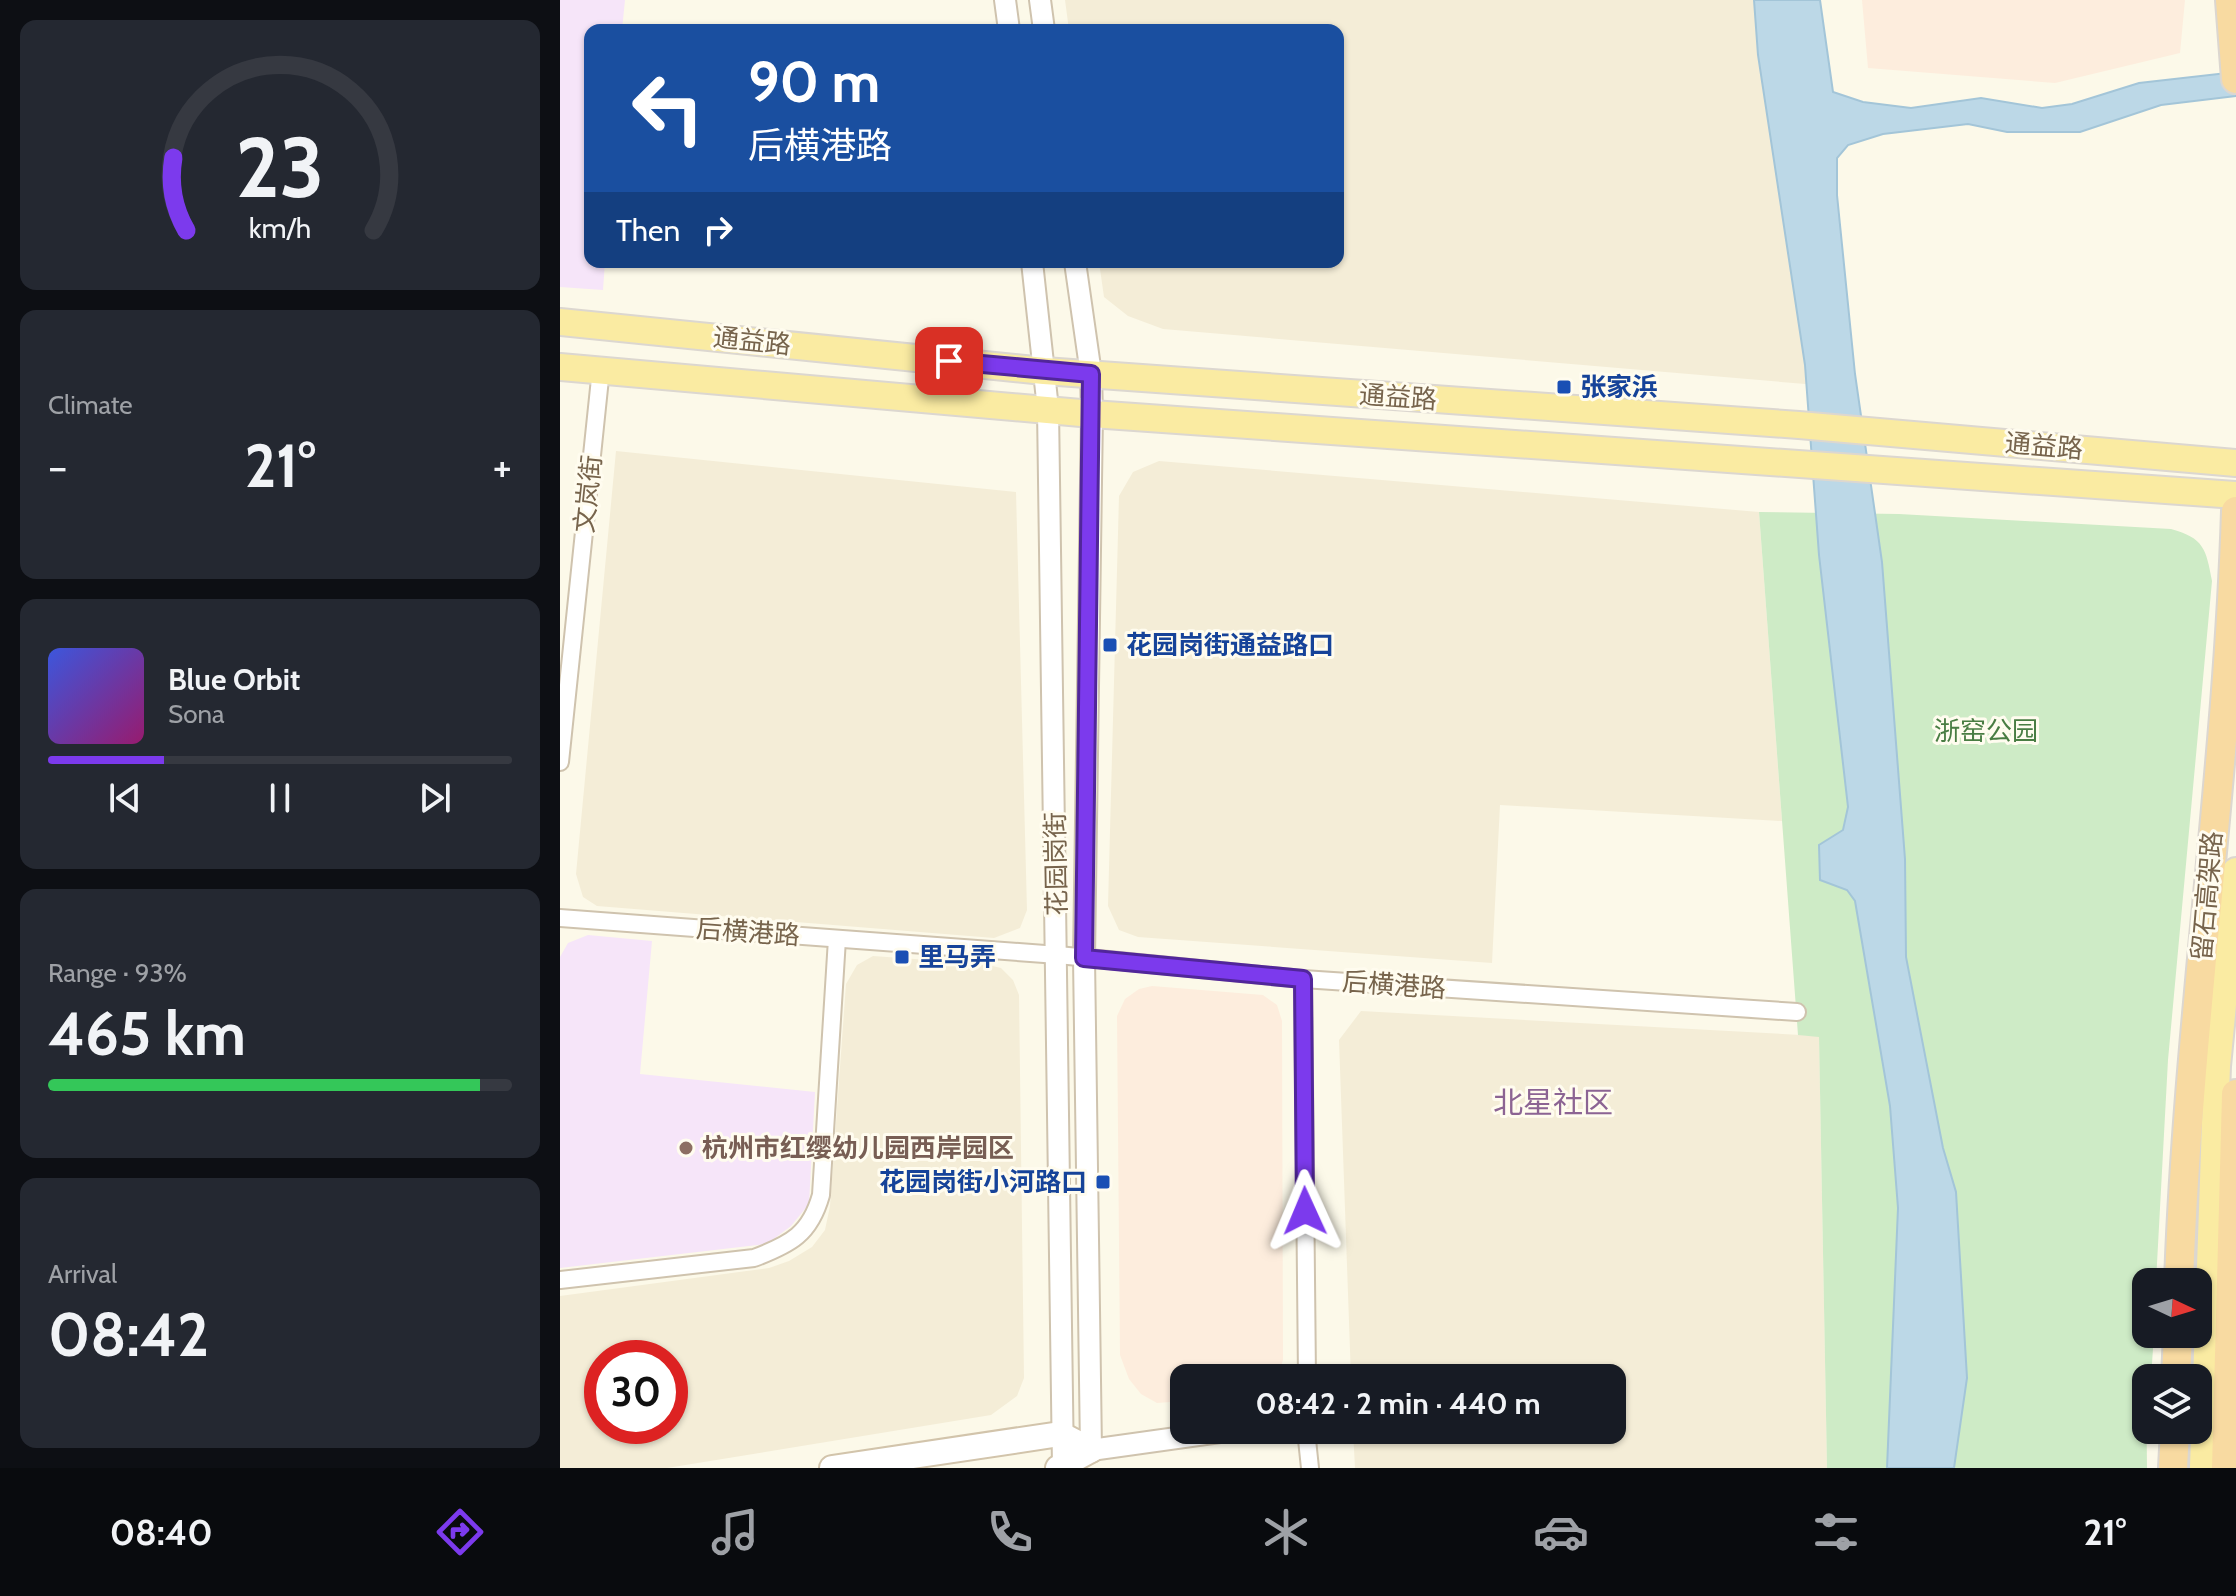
<!DOCTYPE html>
<html lang="en">
<head>
<meta charset="utf-8">
<style>
	body { margin:0; font-family:Cabin,"Noto Sans SC",sans-serif; background:#242831; color:#f1f3f6; height:100vh; display:flex; flex-direction:column; font-size:30px; white-space:nowrap }
	* { box-sizing:border-box; margin:0 }
	p { font-size:26px; color:#9ea1a6 }
	.icon { flex:none; width:44px; height:44px; fill:none; stroke:currentColor; stroke-width:2; stroke-linecap:round; stroke-linejoin:round }
	.map { position:relative; flex:1; overflow:hidden }
	.details { display:flex; flex-direction:column; gap:20px; padding:20px; background:#0d0f14; width:560px }
	.details>* { flex:none }
	.guide { position:absolute; left:24px; top:24px; width:760px; height:244px; border-radius:16px; box-shadow:0 2px 6px #0004; background:#1a4fa0; color:#fff; overflow:hidden }
	.needle { width:52px; rotate:94deg }
	.tools { position:absolute; left:1572px; top:1268px; display:grid; gap:16px }
	.tools a { display:grid; place-items:center; width:80px; height:80px; border-radius:16px; background:#171b24; box-shadow:0 2px 6px #0004; font-size:40px }
	.speed { position:absolute; left:24px; top:1340px; display:flex; gap:16px; font-size:40px; font-weight:700; text-align:center }
	.speed>* { display:grid; place-content:center; width:104px; height:104px; border-radius:50%; background:#171b24; box-shadow:0 2px 6px #0004; line-height:1 }
	.speed .limit { border:12px solid #d22; background:#fff; color:#111 }
	.pin { position:absolute; display:grid; place-items:center; width:68px; height:68px; color:#fff; margin:-34px; border-radius:16px; box-shadow:0 4px 12px #0006 }
	.me { position:absolute; width:88px; margin:-44px; rotate:359deg; stroke-linejoin:round; filter:drop-shadow(0 0 6px #0008) }
	.turn { display:flex; align-items:center; gap:28px; height:168px; padding:0 32px; font-size:36px }
	.turn .icon { width:104px; height:104px; stroke-width:2.5 }
	.turn b { display:block; font-size:56px; line-height:68px }
	.then { display:flex; align-items:center; height:76px; padding:0 32px; background:#0003; gap:16px; font-size:30px }
	.big { font-size:60px; font-weight:700; line-height:1.1 }
	.details .widget { flex:1; display:flex; flex-direction:column; justify-content:center; gap:12px; min-width:0; padding:0 28px; border-radius:16px; background:#242831 }
	.details .dial { align-items:center; gap:0 }
	.dial svg { height:208px; overflow:visible; fill:none; stroke:#363941; stroke-width:7; stroke-linecap:round; text-anchor:middle }
	.dial text { fill:#f1f3f6; stroke:none }
	.song { display:flex; align-items:center; gap:24px }
	.cover { width:96px; height:96px; border-radius:12px; background:linear-gradient(135deg,hsl(230 70% 55%),hsl(320 70% 35%)) }
	.played { height:8px; border-radius:4px; background:linear-gradient(90deg,#7c3aed 25%,#363941 25%) }
	.keys { display:flex; justify-content:space-around; direction:ltr }
	.heat { display:flex; justify-content:space-between; align-items:center; font-size:44px; direction:ltr }
	.charge { height:12px; border-radius:6px; background:linear-gradient(90deg,#34c759 93%,#363941 0) }
	.trip { position:absolute; left:610px; top:1364px; width:456px; height:80px; border-radius:16px; background:#171b24; box-shadow:0 2px 6px #0004; font-weight:700; line-height:80px; text-align:center }
	.dock { display:flex; height:128px; justify-content:space-around; align-items:center; background:#090b0e; color:#9ea1a6 }
	.dock .icon { width:56px; height:56px }
	.dock .active { color:#7c3aed }
	.dock b { font-size:36px; color:#f1f3f6 }
	main { display:flex; flex:1; min-height:0 }
	.map>svg:first-child { display:block }
	.residential { fill:#f4edd7; fill-rule:evenodd }
	.commercial { fill:#fdeddd }
	.education { fill:#f6e5f9 }
	.green { fill:#ceebc6 }
	.water { fill:#bcd8e7; stroke:#a3c5d8; stroke-width:2 }
	.lines { fill:none; stroke-linecap:round; stroke-linejoin:round }
	.minor-casing { stroke:#cfc3ae; stroke-width:20 }
	.tertiary-casing { stroke:#cfc3ae; stroke-width:24 }
	.secondary-casing { stroke:#d2c4ab; stroke-width:28 }
	.primary-casing { stroke:#dcd7d0; stroke-width:30 }
	.trunk-casing { stroke:#dcd7d0; stroke-width:32 }
	.minor { stroke:#fff; stroke-width:16 }
	.tertiary { stroke:#fff; stroke-width:20 }
	.secondary { stroke:#fff; stroke-width:24 }
	.primary { stroke:#faeba2; stroke-width:26 }
	.trunk { stroke:#f8daa1; stroke-width:28 }
	.route-casing { stroke:#51269a; stroke-width:20 }
	.route { stroke:#7c3aed; stroke-width:14 }
	.transit-dot { fill:#1a4fb4; stroke:#fffcef; stroke-width:3 }
	.education-dot { fill:#8d6e63; stroke:#fffcef; stroke-width:3 }
	.labels { text-anchor:middle; stroke-width:6; stroke-linejoin:round; paint-order:stroke }
	.street-label { font-size:26px; fill:#77644c; stroke:#fffcef }
	.transit-label { font-size:26px; font-weight:bold; fill:#164399; stroke:#fffcef; text-anchor:start }
	.park-label { font-size:26px; fill:#497d43; stroke:#fffcef }
	.education-label { font-size:26px; font-weight:bold; fill:#785e54; stroke:#fffcef; text-anchor:start }
	.quarter-label { font-size:30px; fill:#8c6493; stroke:#fffcef }
</style>
</head>
<body>
<main>
<section class="details">
<div class="widget dial"><svg viewBox="0 0 100 80">
<path d="M14 69A42 42 0 1 1 86 69"/>
<path d="M14 69A42 42 0 0 1 9 41" stroke="#7c3aed"/>
<text x="50" y="56" font-size="32" font-weight="700">23</text>
<text x="50" y="72" font-size="11">km/h</text>
</svg></div>
<div class="widget"><p>Climate</p>
<div class="heat"><a>−</a><b class="big">21°</b><a>+</a></div>
</div>
<div class="widget">
<div class="song"><i class="cover"></i><div><b>Blue Orbit</b><p>Sona</p></div></div>
<div class="played"></div>
<div class="keys"><svg class="icon" aria-label="previous" viewBox="0 0 24 24"><path d="M18 5L8 12l10 7zM5 5v14"/></svg><svg class="icon" aria-label="pause" viewBox="0 0 24 24"><path d="M8 5v14M16 5v14"/></svg><svg class="icon" aria-label="next" viewBox="0 0 24 24"><path d="M6 5l10 7-10 7zM19 5v14"/></svg></div>
</div>
<div class="widget"><p>Range · 93%</p><b class="big">465 km</b><div class="charge"></div></div>
<div class="widget"><p>Arrival</p><b class="big">08:42</b></div>
</section>
<div class="map">
<svg width="1676" height="1468" viewBox="0 0 1676 1468">
	<rect width="100%" height="100%" fill="#fcf9e9"/>
	<g class="residential">
		<path d="M505,0H1227L1269,386L603,329L568,316L544,297L539,262H778V30H509Z"/>
		<path d="M56,451L456,492L467,910L460,928L434,938L37,906L23,897L16,874Z"/>
		<path d="M599,461L1199,512L1222,821L940,805L932,963L578,937L559,930L548,906L559,496L573,472Z"/>
		<path d="M313,956L424,964L441,968L453,980L459,995L464,1378L457,1396L431,1415L107,1468H0V1296L209,1268L229,1261L252,1247L265,1230L270,1206L286,984L297,965ZM42,1358H110V1426H42Z"/>
		<path d="M801,1011L1259,1036L1267,1468H795L793,1430H1052V1378H791L779,1040Z"/>
	</g>
	<g class="commercial">
		<path d="M1302,0H1625L1620,53L1495,83L1308,68Z"/>
		<path d="M592,986L703,995L717,1005L722,1021L723,1360L717,1378H624V1401L597,1403L581,1394L569,1379L560,1355L557,1016L565,999L579,989Z"/>
	</g>
	<g class="education">
		<path d="M0,0H65L62,30H30V262H45L43,290L0,287Z"/>
		<path d="M28,935L92,941L80,1074L255,1092L249,1204L231,1226L207,1244L0,1268V957L8,943Z"/>
	</g>
	<path class="green" d="M1199,512L1339,514L1611,529C1644,538 1646,549 1652,581L1608,1060L1596,1282H1586V1334H1594L1591,1378H1586L1587,1468H1267L1259,1037L1238,1035Z"/>
	<path class="water" d="M1194,0H1260L1273,92L1303,102L1351,108L1421,98L1482,108L1512,104L1579,83L1676,72V96L1601,105L1520,132H1447L1408,124L1323,134L1288,145L1277,158V195L1295,374L1322,562L1345,859L1346,957L1383,1148L1396,1192L1407,1378L1394,1468H1327L1338,1208L1330,1106L1295,901L1287,890L1260,880L1259,845L1283,830L1288,807L1259,555L1245,365L1198,55Z"/>
	<g class="lines">
		<defs>
			<g id="minor">
				<path d="M0,762L41,369"/>
				<path d="M0,918L498,955L743,979L1237,1012"/>
				<path d="M743,979L747,1378"/>
				<path d="M0,1280L194,1258C231,1244 250,1234 261,1195L277,939"/>
				<path d="M746,1430L750,1468"/>
			</g>
			<g id="tertiary">
				<path d="M445,0L449,30"/>
				<path d="M480,0L484,30"/>
				<path d="M472,262L488,409L503,1467"/>
				<path d="M515,262L531,374L532,414L524,958L531,1450L674,1430"/>
			</g>
			<g id="secondary">
				<path d="M272,1468L500,1434L531,1450"/>
				<path d="M498,1468L531,1450"/>
			</g>
			<g id="primary">
				<path d="M0,322L484,371L1239,425L1676,463"/>
				<path d="M0,367L532,414L1676,495"/>
				<path d="M1643,1468L1657,1066L1676,871"/>
			</g>
			<g id="trunk">
				<path d="M1670,0L1676,79"/>
				<path d="M1619,1282C1628,1024 1668,768 1676,511"/>
				<path d="M1616,1378L1618,1334"/>
				<path d="M1613,1468L1615,1430"/>
				<path d="M1666,1468L1676,1094"/>
			</g>
		</defs>
		<use href="#minor" class="minor-casing"/>
		<use href="#tertiary" class="tertiary-casing"/>
		<use href="#secondary" class="secondary-casing"/>
		<use href="#primary" class="primary-casing"/>
		<use href="#trunk" class="trunk-casing"/>
		<use href="#minor" class="minor"/>
		<use href="#tertiary" class="tertiary"/>
		<use href="#secondary" class="secondary"/>
		<use href="#primary" class="primary"/>
		<use href="#trunk" class="trunk"/>
	</g>
	<g class="lines">
		<defs>
			<path id="route" d="M389,361L531,374L524,958L743,979L745,1211"/>
		</defs>
		<use href="#route" class="route-casing"/>
		<use href="#route" class="route"/>
	</g>
	<g class="transit-dot">
		<rect x="996" y="379" width="16" height="16" rx="4"/>
		<rect x="542" y="637" width="16" height="16" rx="4"/>
		<rect x="334" y="949" width="16" height="16" rx="4"/>
		<rect x="535" y="1174" width="16" height="16" rx="4"/>
	</g>
	<circle class="education-dot" cx="126" cy="1148" r="8"/>
	<g class="labels">
		<g class="street-label">
			<text transform="translate(192 341) rotate(6)" y="9">通益路</text>
			<text transform="translate(838 397) rotate(4)" y="9">通益路</text>
			<text transform="translate(1484 446) rotate(5)" y="9">通益路</text>
			<text transform="translate(28 494) rotate(-84)" y="9">文岚街</text>
			<text transform="translate(496 864) rotate(-91)" y="9">花园岗街</text>
			<text transform="translate(1647 896) rotate(-85)" y="9">留石高架路</text>
			<text transform="translate(188 932) rotate(4)" y="9">后横港路</text>
			<text transform="translate(834 985) rotate(4)" y="9">后横港路</text>
		</g>
		<g class="transit-label">
			<text x="1020" y="396">张家浜</text>
			<text x="566" y="654">花园岗街通益路口</text>
			<text x="358" y="966">里马弄</text>
			<text x="527" y="1191" text-anchor="end">花园岗街小河路口</text>
		</g>
		<g class="park-label">
			<text x="1426" y="740">浙窑公园</text>
		</g>
		<g class="education-label">
			<text x="142" y="1157">杭州市红缨幼儿园西岸园区</text>
		</g>
		<g class="quarter-label">
			<text x="993" y="1113">北星社区</text>
		</g>
	</g>
</svg>
<div class="tools">
<a><svg class="needle" viewBox="-14 -14 28 28"><path d="M0-13l5 13h-10z" fill="#e53935"/><path d="M0 13l5-13h-10z" fill="#9ea1a6"/></svg></a>
<a><svg class="icon" aria-label="layers" viewBox="0 0 24 24"><path d="M12 4l9 5-9 5-9-5zM3 14l9 5 9-5"/></svg></a>
</div>
<div class="speed"><div class="limit">30</div></div>
<div class="pin" style="left:389px;top:361px;background:#d93025"><svg class="icon" aria-label="arrive" viewBox="0 0 24 24"><path d="M6 21V4h12l-3 4 3 4H6"/></svg></div>
<svg class="me" style="left:745px;top:1211px" viewBox="-20 -20 40 40"><path d="M0-17L14 15 0 8-14 15z" fill="#7c3aed" stroke="#fff" stroke-width="4"/></svg>
<div class="trip">08:42 · 2 min · 440 m</div>
<div class="guide">
<div class="turn"><svg class="icon" aria-label="left" viewBox="0 0 24 24"><path d="M17 20v-9H6M10 6l-5 5 5 5"/></svg><div><b>90 m</b>后横港路</div></div>
<div class="then">Then<svg class="icon" aria-label="right" viewBox="0 0 24 24"><path d="M7 20v-9h11M14 6l5 5-5 5"/></svg></div>
</div>
</div>
</main>
<nav class="dock">
<b>08:40</b>
<svg class="icon active" aria-label="directions" viewBox="0 0 24 24"><path d="M12 3l9 9-9 9-9-9zM9 14v-3h6M13 9l2 2-2 2"/></svg>
<svg class="icon" aria-label="music" viewBox="0 0 24 24"><path d="M9 18V5l10-2v13"/><circle cx="6" cy="18" r="3"/><circle cx="16" cy="16" r="3"/></svg>
<svg class="icon" aria-label="phone" viewBox="0 0 24 24"><path d="M5 4h4l2 5-3 2q2 4 5 5l2-3 5 2v4C11 20 4 13 5 4z"/></svg>
<svg class="icon" aria-label="climate" viewBox="0 0 24 24"><path d="M12 3v18M4 7l16 10M4 17L20 7"/></svg>
<svg class="icon" aria-label="car" viewBox="0 0 24 24"><path d="M5 17H2v-5l4-1 3-4h7l3 4 3 1v5h-3M9 17h6M6 11h13"/><circle cx="7" cy="17" r="2"/><circle cx="17" cy="17" r="2"/></svg>
<svg class="icon" aria-label="filters" viewBox="0 0 24 24"><path d="M4 7h16M4 17h16"/><circle cx="9" cy="7" r="2"/><circle cx="15" cy="17" r="2"/></svg>
<b>21°</b>
</nav>
</body>
</html>
